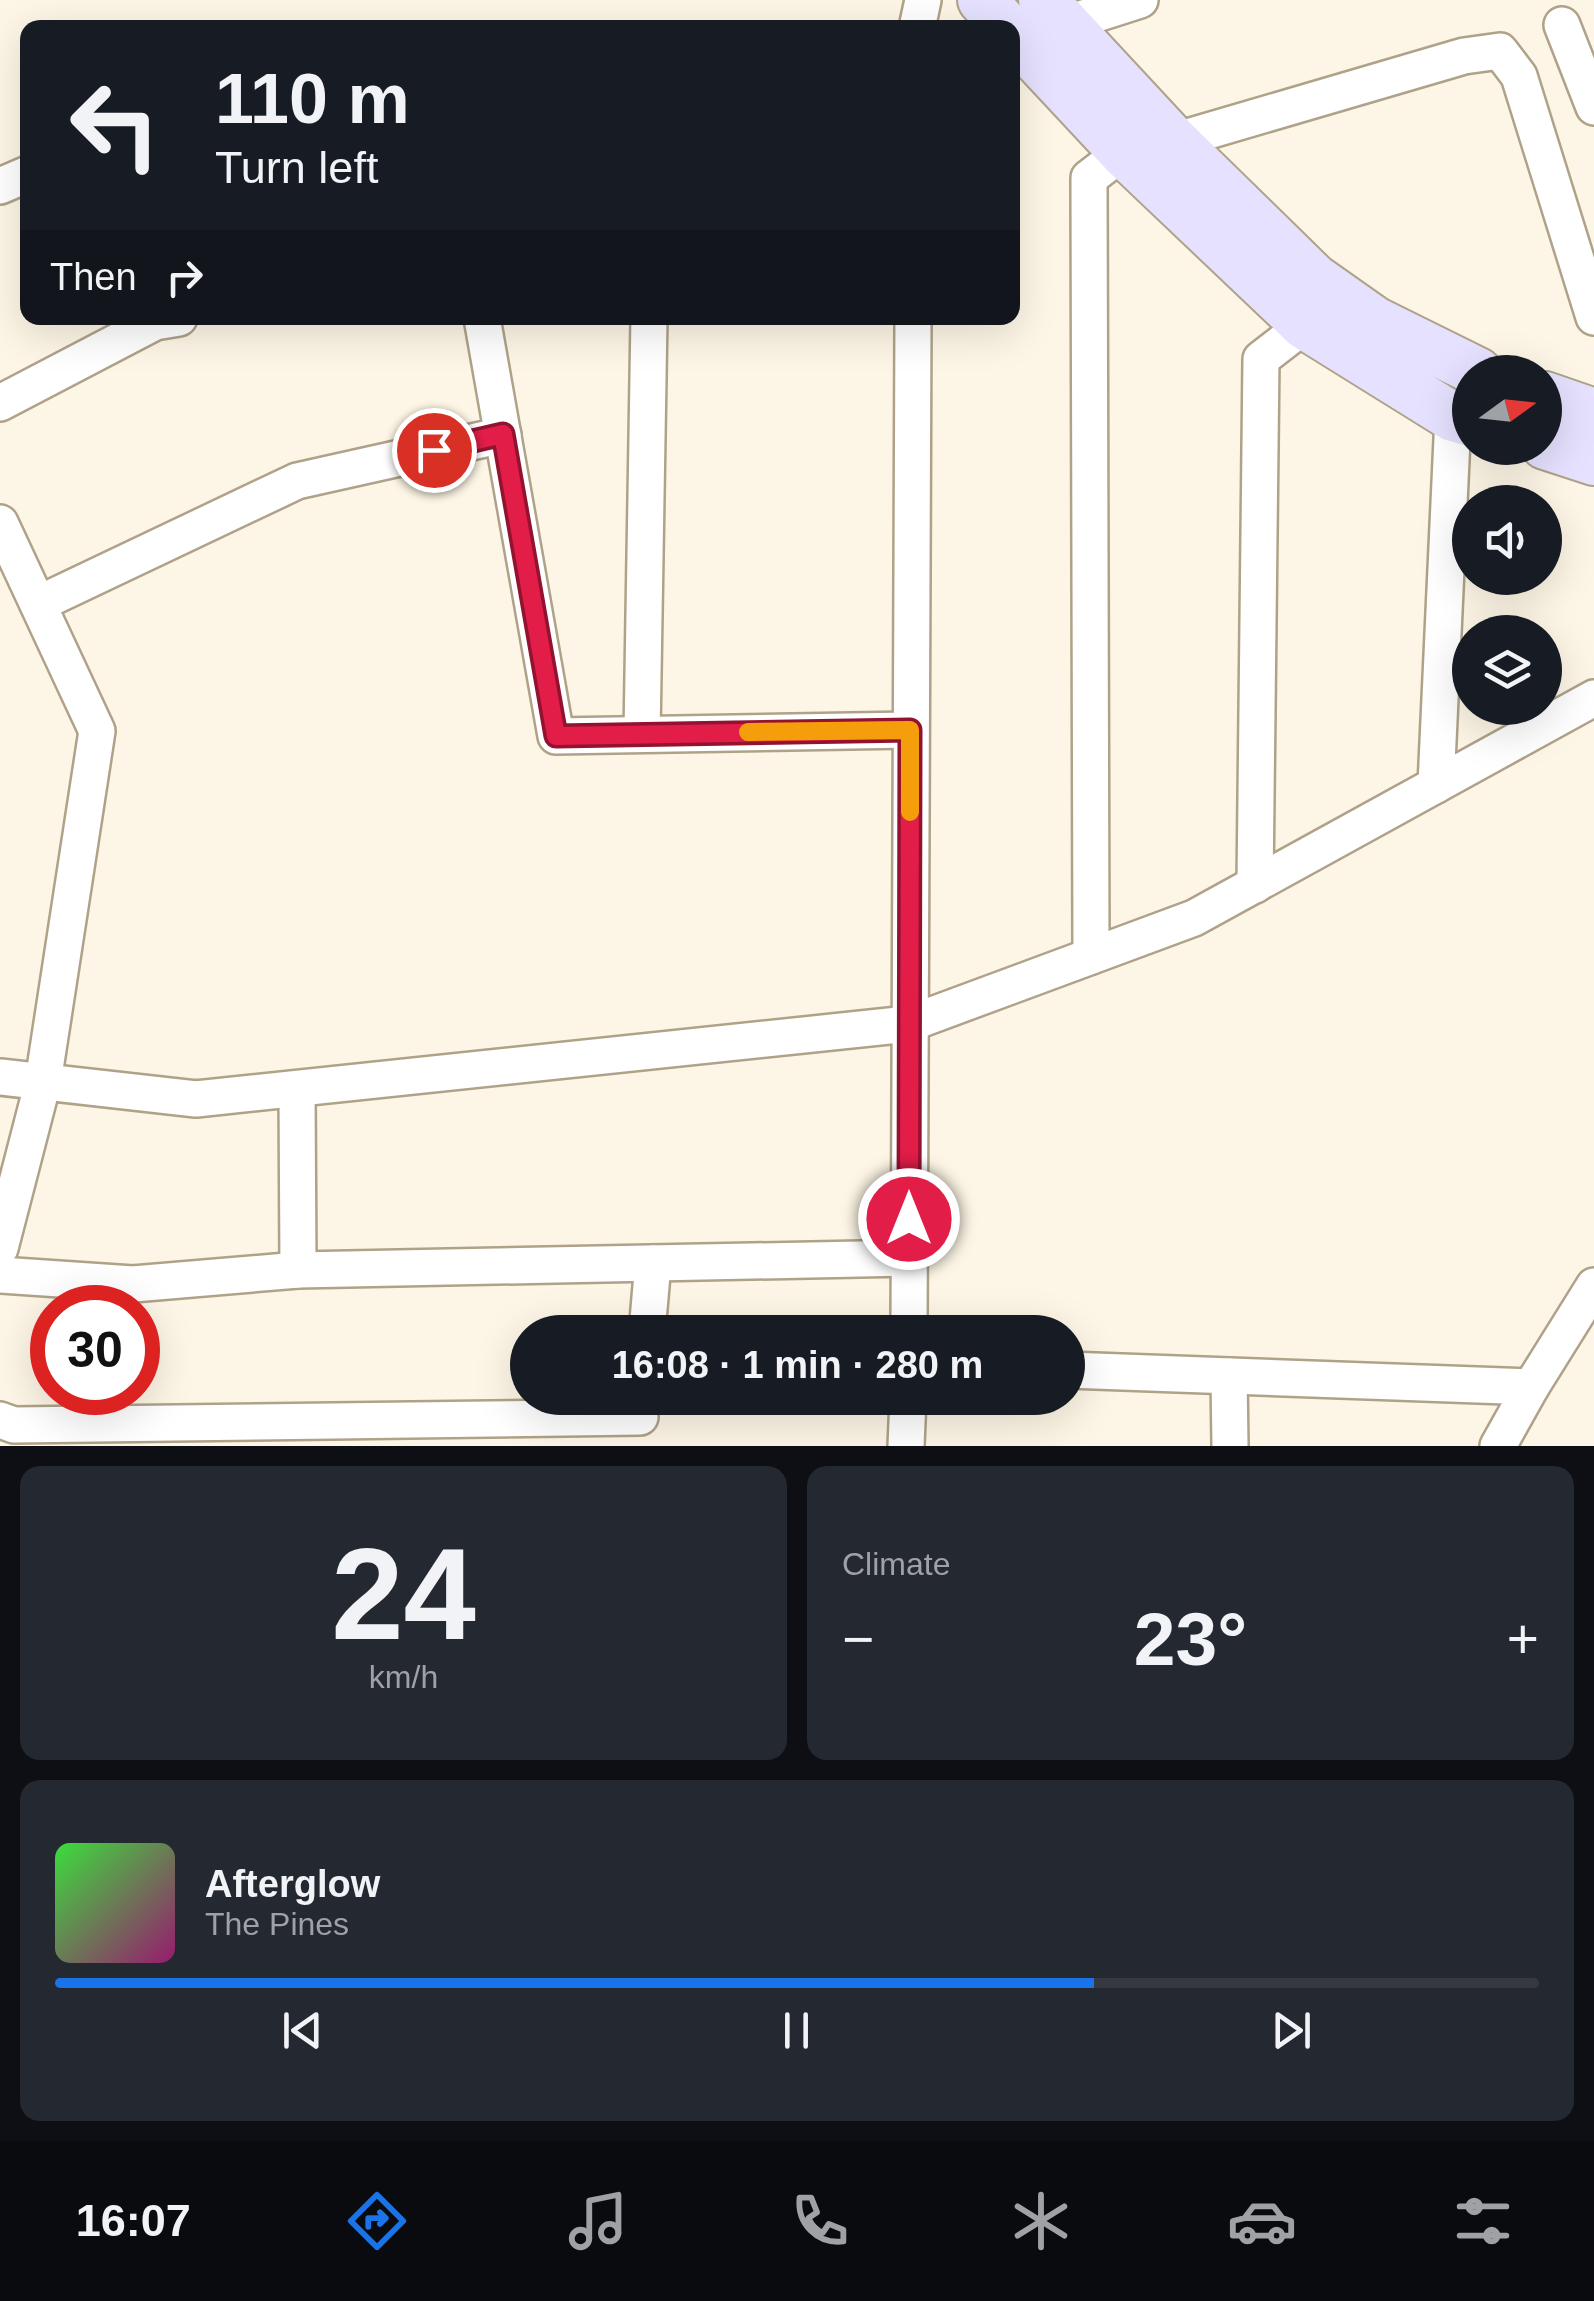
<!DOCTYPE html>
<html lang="en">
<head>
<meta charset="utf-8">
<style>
	body { margin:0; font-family:Arial,sans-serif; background:#242831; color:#f1f3f6; height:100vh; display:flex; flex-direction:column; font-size:38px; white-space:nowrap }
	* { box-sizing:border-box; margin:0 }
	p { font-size:32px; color:#9ea1a6 }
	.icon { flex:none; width:55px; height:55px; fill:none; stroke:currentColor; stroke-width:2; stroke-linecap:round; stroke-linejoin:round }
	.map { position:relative; height:1446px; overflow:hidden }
	.details { display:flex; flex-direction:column; gap:20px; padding:20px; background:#0d0f14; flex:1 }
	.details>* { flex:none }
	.guide { position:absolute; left:20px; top:20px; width:1000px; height:305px; border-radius:20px; box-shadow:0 10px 40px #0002; background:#171b24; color:#f1f3f6; overflow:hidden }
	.needle { width:65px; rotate:75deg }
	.tools { position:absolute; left:1452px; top:355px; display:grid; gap:20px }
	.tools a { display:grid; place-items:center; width:110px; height:110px; border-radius:50%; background:#171b24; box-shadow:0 10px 40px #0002; font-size:50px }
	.speed { position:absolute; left:30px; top:1285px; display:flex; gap:20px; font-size:50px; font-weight:700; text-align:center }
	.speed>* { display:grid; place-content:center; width:130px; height:130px; border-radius:50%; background:#171b24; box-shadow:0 10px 40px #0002; line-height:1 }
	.speed .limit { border:15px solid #d22; background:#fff; color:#111 }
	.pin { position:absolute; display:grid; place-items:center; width:85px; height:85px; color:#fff; margin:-42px; border:5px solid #fff; border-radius:50%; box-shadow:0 2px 10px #0007 }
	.me { position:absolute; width:110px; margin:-55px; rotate:0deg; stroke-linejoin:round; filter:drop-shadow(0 0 8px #0008) }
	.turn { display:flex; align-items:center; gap:35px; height:210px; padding:0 30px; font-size:45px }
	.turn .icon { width:130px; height:130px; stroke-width:2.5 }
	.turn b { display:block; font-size:70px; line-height:85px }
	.then { display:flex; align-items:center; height:95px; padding:0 30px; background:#0003; gap:20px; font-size:38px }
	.big { font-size:75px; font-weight:800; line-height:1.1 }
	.details .card { flex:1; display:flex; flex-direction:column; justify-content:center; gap:15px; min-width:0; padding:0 35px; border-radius:20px; background:#242831 }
	.details .dial { align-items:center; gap:0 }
	.dial b { font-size:130px; line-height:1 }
	.song { display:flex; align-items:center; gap:30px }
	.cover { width:120px; height:120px; border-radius:15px; background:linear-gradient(135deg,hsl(120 70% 55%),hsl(320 70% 35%)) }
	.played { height:10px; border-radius:5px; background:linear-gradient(90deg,#1a73e8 70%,#363941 70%) }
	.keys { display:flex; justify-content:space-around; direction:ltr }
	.heat { display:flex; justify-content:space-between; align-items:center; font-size:55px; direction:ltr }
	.details .tiles { flex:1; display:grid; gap:20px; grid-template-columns:1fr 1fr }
	.card:last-child { grid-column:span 2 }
	.trip { position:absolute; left:510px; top:1315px; width:575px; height:100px; border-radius:50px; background:#171b24; box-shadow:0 10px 40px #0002; font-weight:800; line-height:100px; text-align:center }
	.tabs { display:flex; height:160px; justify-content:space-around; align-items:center; background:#090b0e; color:#9ea1a6 }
	.tabs .icon { width:70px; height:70px }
	.tabs .on { color:#1a73e8 }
	.tabs b { font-size:45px; color:#f1f3f6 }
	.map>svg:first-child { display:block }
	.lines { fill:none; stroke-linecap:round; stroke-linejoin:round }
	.street-casing { stroke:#afa289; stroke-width:40 }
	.secondary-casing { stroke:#afa289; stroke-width:52 }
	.street { stroke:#fff; stroke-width:35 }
	.secondary { stroke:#e5e1fe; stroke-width:48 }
	.route-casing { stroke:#92132f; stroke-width:25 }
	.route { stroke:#e11d48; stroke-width:18 }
	.slow { stroke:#f59e0b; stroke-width:18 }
</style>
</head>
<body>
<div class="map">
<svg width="1594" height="1446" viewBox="0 0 1594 1446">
	<rect width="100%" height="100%" fill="#fdf6e6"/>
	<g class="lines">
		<defs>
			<g id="street">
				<path d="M1065,24L1140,0"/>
				<path d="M1562,25L1594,107"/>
				<path d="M917,28L923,0"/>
				<path d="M1174,141L1464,56L1500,51L1519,76L1594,317"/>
				<path d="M0,186L28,174"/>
				<path d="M482,318L556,736L910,730"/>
				<path d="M0,403L155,322L179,318"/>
				<path d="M0,523L97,731L43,1082L0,1248"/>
				<path d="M38,604L297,481L503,435"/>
				<path d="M642,734L649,318"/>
				<path d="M1436,785L1453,417"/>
				<path d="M1255,885L1261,359L1305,325"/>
				<path d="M1091,956L1089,178L1123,152"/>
				<path d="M0,1077L196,1099L908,1024L1194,918L1594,698"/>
				<path d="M297,1089L298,1270L909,1258"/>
				<path d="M0,1275L133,1284L298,1270"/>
				<path d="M647,1332L653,1263"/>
				<path d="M909,1332L913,318"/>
				<path d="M1068,1370L1531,1387L1594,1286"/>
				<path d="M1229,1376L1230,1446"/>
				<path d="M0,1420L14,1425L640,1417"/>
				<path d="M906,1446L908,1398"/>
				<path d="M1498,1446L1531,1387"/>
			</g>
			<g id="secondary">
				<path d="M982,0L1008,28"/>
				<path d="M1043,0L1174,141L1314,278L1375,321L1478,372"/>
				<path d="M1012,33L1123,152L1305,325L1453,417L1470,422"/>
				<path d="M1545,396L1594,413"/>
				<path d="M1545,445L1594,461"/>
			</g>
		</defs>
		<use href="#street" class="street-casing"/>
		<use href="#secondary" class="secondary-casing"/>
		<use href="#street" class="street"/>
		<use href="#secondary" class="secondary"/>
	</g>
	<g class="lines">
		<defs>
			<path id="route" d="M434,450L503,434L556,736L910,730L909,1219"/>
		</defs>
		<use href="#route" class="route-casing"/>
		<use href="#route" class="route"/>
		<path class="slow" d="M748,732L910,730V812"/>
	</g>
</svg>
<div class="tools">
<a><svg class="needle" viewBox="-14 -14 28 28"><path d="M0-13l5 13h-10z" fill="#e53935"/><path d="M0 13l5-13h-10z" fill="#9ea1a6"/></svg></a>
<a><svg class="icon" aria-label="sound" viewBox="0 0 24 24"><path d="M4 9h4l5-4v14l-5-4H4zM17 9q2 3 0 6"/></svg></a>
<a><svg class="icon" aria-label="layers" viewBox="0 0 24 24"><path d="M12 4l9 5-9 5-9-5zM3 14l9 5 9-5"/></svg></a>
</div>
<div class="speed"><div class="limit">30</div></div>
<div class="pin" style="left:434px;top:450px;background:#d93025"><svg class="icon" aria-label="arrive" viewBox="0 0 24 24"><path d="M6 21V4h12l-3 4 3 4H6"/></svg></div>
<svg class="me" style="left:909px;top:1219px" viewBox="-20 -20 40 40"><circle r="17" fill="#e11d48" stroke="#fff" stroke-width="3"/><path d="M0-11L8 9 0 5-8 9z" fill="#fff"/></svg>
<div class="trip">16:08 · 1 min · 280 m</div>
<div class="guide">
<div class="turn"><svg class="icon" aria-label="left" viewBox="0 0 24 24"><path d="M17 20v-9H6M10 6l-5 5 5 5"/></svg><div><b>110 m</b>Turn left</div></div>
<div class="then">Then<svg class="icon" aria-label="right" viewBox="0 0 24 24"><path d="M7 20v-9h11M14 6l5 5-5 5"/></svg></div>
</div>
</div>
<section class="details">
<div class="tiles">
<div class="card dial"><b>24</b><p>km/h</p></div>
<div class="card"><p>Climate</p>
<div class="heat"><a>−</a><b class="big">23°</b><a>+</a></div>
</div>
<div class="card">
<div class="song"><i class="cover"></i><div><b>Afterglow</b><p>The Pines</p></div></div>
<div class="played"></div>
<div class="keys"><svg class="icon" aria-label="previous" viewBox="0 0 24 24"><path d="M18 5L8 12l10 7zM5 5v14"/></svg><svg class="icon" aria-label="pause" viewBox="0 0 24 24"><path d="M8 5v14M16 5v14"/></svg><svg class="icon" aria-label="next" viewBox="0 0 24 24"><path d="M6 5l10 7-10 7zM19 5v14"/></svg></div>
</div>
</div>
</section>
<nav class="tabs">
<b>16:07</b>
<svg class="icon on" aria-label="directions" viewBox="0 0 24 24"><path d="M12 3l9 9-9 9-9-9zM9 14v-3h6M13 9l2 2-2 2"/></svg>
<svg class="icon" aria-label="music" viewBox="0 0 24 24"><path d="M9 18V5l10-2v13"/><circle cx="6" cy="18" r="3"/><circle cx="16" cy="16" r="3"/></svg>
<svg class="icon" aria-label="phone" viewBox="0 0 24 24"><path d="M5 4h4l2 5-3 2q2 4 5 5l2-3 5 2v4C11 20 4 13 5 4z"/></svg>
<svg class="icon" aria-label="climate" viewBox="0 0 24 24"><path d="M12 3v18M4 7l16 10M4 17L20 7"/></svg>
<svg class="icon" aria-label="car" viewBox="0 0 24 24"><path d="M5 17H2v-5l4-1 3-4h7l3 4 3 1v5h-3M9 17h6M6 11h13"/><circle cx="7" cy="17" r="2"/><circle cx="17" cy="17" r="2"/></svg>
<svg class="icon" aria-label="filters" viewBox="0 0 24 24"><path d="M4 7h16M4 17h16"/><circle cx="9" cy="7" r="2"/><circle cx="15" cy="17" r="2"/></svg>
</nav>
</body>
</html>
